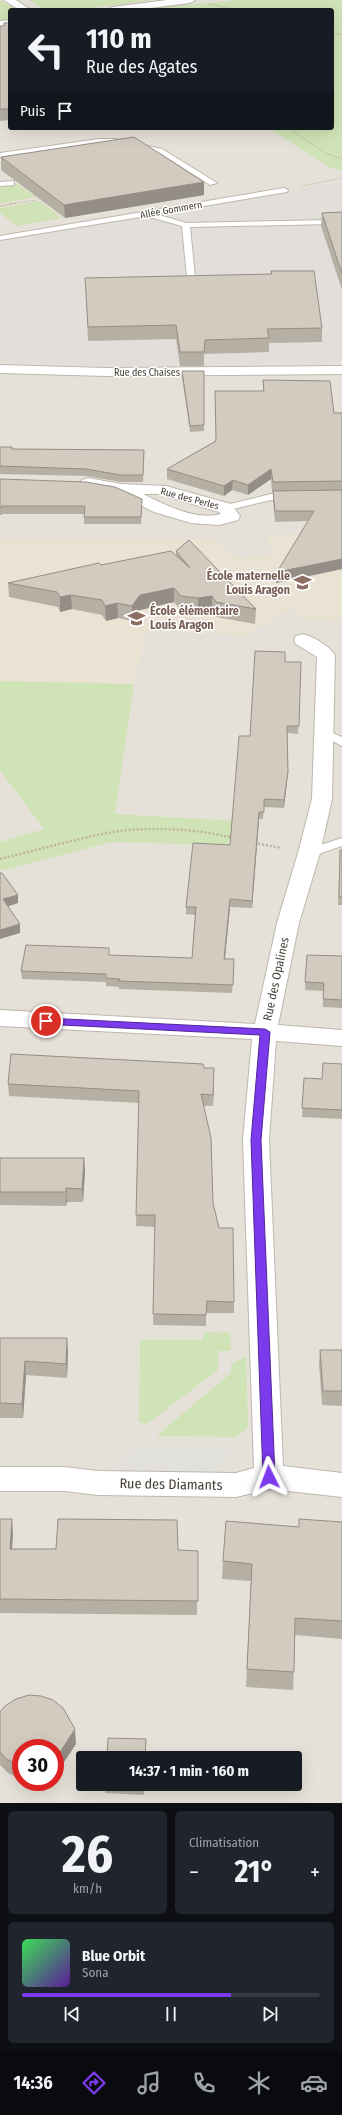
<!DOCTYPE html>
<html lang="fr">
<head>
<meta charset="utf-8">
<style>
	body { margin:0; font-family:"Fira Sans Condensed",sans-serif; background:#20242c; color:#f1f3f6; height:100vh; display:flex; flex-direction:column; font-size:15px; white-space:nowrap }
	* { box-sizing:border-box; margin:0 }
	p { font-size:13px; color:#9ea1a6 }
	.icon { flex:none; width:22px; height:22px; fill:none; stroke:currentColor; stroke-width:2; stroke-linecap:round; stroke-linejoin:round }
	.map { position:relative; height:1803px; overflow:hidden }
	.side { display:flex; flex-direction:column; gap:8px; padding:8px; background:#0d0f14; flex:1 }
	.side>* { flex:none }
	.guide { position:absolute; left:8px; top:8px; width:326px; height:122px; border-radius:4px; box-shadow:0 4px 16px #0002; background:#171b24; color:#f1f3f6; overflow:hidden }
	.speed { position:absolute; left:12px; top:1739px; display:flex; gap:8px; font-size:20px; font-weight:700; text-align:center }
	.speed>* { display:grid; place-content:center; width:52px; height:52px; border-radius:50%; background:#171b24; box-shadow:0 4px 16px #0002; line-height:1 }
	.speed .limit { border:6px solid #d22; background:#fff; color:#111 }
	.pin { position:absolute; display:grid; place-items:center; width:34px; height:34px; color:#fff; margin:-17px; border:2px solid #fff; border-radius:50%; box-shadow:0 1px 4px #0007 }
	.me { position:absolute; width:44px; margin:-22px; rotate:357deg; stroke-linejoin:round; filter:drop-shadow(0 0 3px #0008) }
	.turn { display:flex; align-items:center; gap:14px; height:84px; padding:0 12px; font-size:18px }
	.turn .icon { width:52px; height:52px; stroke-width:2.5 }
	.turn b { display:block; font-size:28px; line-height:34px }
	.then { display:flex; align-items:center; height:38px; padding:0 12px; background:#0003; gap:8px; font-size:15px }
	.big { font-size:30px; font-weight:700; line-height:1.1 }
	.side .tile { flex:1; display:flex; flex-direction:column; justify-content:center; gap:6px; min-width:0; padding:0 14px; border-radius:6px; background:#20242c }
	.side .dial { align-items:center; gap:0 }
	.dial b { font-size:52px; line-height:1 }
	.song { display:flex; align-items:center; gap:12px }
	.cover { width:48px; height:48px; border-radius:6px; background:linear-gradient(135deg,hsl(130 70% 55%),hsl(270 70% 35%)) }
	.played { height:4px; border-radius:2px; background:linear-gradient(90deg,#7c3aed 70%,#363941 70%) }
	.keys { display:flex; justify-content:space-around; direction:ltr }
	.heat { display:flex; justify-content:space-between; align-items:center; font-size:22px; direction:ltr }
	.side .tiles { flex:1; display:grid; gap:8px; grid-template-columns:1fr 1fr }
	.tile:last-child { grid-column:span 2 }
	.trip { position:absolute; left:76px; top:1751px; width:226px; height:40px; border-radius:4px; background:#171b24; box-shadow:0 4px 16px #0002; font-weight:700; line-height:40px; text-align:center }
	.tabs { display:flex; height:64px; justify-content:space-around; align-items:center; background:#090b0e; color:#9ea1a6 }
	.tabs .icon { width:28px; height:28px }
	.tabs .selected { color:#7c3aed }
	.tabs b { font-size:18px; color:#f1f3f6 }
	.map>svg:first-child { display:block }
	.residential { fill:#e6e1d8; fill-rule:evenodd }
	.industrial { fill:#e2dfda }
	.education { fill:#eae3d4 }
	.green { fill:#d0e3b6 }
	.parking { fill:#e2e0dd }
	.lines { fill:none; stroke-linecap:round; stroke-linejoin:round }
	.lane-casing { stroke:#bdb7ac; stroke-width:2 }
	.street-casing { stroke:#bdb7ac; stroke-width:2 }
	.path-far2 { stroke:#bdb29f; stroke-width:1; stroke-dasharray:1 1; stroke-linecap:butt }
	.path-far1 { stroke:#bdb29f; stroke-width:1.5; stroke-dasharray:1.5 1.5; stroke-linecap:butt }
	.path { stroke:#bdb29f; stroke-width:2.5; stroke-dasharray:2 2; stroke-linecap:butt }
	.lane { fill:#fff; fill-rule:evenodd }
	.street { fill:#fff; fill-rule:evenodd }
	.wall { fill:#b5afa4 }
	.shaded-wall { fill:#948e86 }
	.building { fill:#d3cbbf; stroke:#948e86 }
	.route { fill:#7c3aed; stroke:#51269a }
	.labels { text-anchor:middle; stroke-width:3; stroke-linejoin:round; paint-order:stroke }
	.far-street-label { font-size:10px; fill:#464038; stroke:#fff }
	.education-label { font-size:12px; font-weight:bold; fill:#785e54; stroke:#fff; text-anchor:end }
	.street-label { font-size:12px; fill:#464038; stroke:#fff }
	.near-street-label { font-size:14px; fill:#464038; stroke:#fff }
</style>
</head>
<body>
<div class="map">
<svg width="342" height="1803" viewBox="0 0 342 1803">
	<rect width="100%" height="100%" fill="#f3efe9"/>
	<path class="residential" d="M0,0H342V1803H0ZM10,10H332V128H10ZM21,1748H55V1782H21ZM83,1758H295V1784H83Z"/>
	<path class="industrial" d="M342,182V362L101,366L0,361V240Z"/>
	<path class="education" d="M342,528V620L302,619L291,608L245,636L147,629L134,684L0,681V540L216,539L237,558L275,555L267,536Z"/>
	<g class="green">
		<path d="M0,0L17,10H10V21L0,22Z"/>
		<path d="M29,0H152L73,10H45Z"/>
		<path d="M238,0H342V171L329,167L268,128H332V10H157L156,8Z"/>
		<path d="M17,184L36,197L0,204V187Z"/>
		<path d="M39,201L62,218L17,226L0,213V208Z"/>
		<path d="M0,681L134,684L115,814L255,822L253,846L112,842L0,871V842L44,829L0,770Z"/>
		<path d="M204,1332L230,1333L231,1351H218V1370L147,1424L139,1422L140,1340H202Z"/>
		<path d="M246,1356L248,1425L244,1432L235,1437L156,1436L231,1373V1364Z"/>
	</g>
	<path class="parking" d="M137,1449H237L213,1472H109Z"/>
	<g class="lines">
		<defs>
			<g id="lane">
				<path d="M99,139H115L162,149L217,183L210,185L158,152L115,143H99L0,157V153Z"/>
				<path d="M14,181V185L0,186V182Z"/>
				<path d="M284,188L288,190L287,192L156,214L186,223L332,220L336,222L332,224L190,227L195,277L191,279L187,277L182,226L146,216L0,240V236Z"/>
				<path d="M271,494H290L295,497L290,500H271L225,511L220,508L222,506Z"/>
				<path d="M325,730L342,737V746L321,735L319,733L321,731Z"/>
				<path d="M342,838V846L309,857L303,853L305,850Z"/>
			</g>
			<g id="street">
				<path d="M4,0H16L31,10H19Z"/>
				<path d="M167,0H195L190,3L135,10H107L112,7Z"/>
				<path d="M10,20V26L0,27V21Z"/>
				<path d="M0,365L107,368L342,366V374L107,376L0,373Z"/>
				<path d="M88,478L121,484L166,486L231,504L240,516L238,520L219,525L191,523L154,512L116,493L82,486L80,483L82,480ZM143,494H159L219,512L221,514C196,521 165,505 143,494Z"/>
				<path d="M303,634C314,637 329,646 335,655L332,799L320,853L299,923L278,1025L342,1030V1046L276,1041L269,1140L283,1466L342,1473V1497L269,1489L236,1497L98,1495L64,1491H0V1467H64L98,1471L236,1473L254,1468L243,1140L252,1039L0,1026V1010L255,1024L277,923L298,853L312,799L317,657L296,644L294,640L296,636Z"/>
			</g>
		</defs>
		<use href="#lane" class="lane-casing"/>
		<use href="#street" class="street-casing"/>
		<g class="path-far2">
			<path d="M209,4L238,10"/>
			<path d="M332,33L342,35"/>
			<path d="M288,128L325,153L342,159"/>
			<path d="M302,186L342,178"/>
			<path d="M10,204L36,200"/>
		</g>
		<path class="path-far1" d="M0,206L16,203"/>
		<g class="path">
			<path d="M254,843L282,848"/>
			<path d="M0,859C37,850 75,839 113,832C150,826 198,829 234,838"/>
		</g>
		<use href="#lane" class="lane"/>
		<use href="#street" class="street"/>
	</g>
	<g class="wall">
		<path d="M10,23V120L0,121V26H4Z"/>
		<path d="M1,157L204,195L65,218L1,170Z"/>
		<path d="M342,212V290L321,226L322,213Z"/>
		<path d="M271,271L322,328V342L269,343V352L204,354V366H180L176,339L88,341L86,291L271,274Z"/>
		<path d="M182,371H204V431L190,432L182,377Z"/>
		<path d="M263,380L334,413H342V569L276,583L308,521L275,522L273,501V492H272L271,479L248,495L232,490L224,496L167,479V469L215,441L263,391Z"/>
		<path d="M0,447L12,449L144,450L143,482H121L86,476L0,474Z"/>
		<path d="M0,479L142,506L141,524H84V514H2V515H0Z"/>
		<path d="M176,551L256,609L255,624L216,617L212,611L198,613L181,610L174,602L140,610L132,621L118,618L106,621L102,615L72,609L60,612L58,607L9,597L8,583L101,565L176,556Z"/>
		<path d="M285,662H301L298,734L287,733L288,772L284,808L264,807L263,819H259L252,908L230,907L225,959L234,967L232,993L119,989V987L106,986V982L22,979L21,971L109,948V955L192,958L195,915L186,914V907L230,845L250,736Z"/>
		<path d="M340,850H342V905H338Z"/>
		<path d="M307,955L342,956V1008L323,1007V991L305,990Z"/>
		<path d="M342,1064V1119L302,1117L304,1078L322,1079Z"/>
		<path d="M204,1068H214L213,1106H203L213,1203L234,1302V1313H206V1326L153,1325L155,1227L136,1226L139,1103L9,1096L8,1084Z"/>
		<path d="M0,1158H84L85,1172L83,1202H67L66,1206L0,1205Z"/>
		<path d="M0,1338L68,1352L67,1378L26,1375L23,1418H0Z"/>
		<path d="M320,1350H342V1406L322,1405L319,1364Z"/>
		<path d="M0,1519L13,1533L12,1549L178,1550L198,1551L197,1615L0,1613Z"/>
		<path d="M342,1522V1639L295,1635L293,1690L246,1687L251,1581L222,1579L223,1561L299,1527Z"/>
		<path d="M0,1712L76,1744L62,1765L21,1748V1778H18L8,1773L0,1765Z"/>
		<path d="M105,1784H144V1795L105,1793Z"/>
	</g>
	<g class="shaded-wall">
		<path d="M204,182V195L65,218L64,205Z"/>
		<path d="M271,469V479L248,495V485Z"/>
		<path d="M233,480L232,490L224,496V486Z"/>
		<path d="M342,559V569L276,583L277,572Z"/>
		<path d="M174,588V602L140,610L132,621V606L140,595Z"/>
		<path d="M71,595L72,609L60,612V597Z"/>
		<path d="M212,596V611L198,613V598Z"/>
		<path d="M117,603L118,618L106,621L105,606Z"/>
		<path d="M288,772L287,780L284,808V800Z"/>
		<path d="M259,812V819L252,908V901Z"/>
		<path d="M18,895V903L3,908V899Z"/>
		<path d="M230,899V907L224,967V959Z"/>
		<path d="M20,924V933L0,939V930Z"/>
		<path d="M214,1068V1079L213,1106V1095Z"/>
		<path d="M84,1158L85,1172L83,1202L82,1189Z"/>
		<path d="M66,1188L67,1202L66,1206Z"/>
		<path d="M67,1338L68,1352L67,1378L66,1364Z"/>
		<path d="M25,1361L26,1375L23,1418L22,1404Z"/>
		<path d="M12,1519L13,1533L11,1563L10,1549Z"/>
		<path d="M75,1729L76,1744L62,1765L55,1771V1756Z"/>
	</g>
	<g class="building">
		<path d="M4,23H10V109H0V26H4Z"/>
		<path d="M134,137L204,182L64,205L1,157Z"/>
		<path d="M342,212V274L322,213Z"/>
		<path d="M271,271H314L322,328L267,329L269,338L205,340L204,352H180L176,325L88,327L85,278L272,274Z"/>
		<path d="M182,371H204V425L190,426Z"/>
		<path d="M263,380L330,381L334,413H342V481L273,482L271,469L248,485L233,480L224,486L167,469L216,441L215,391H264Z"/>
		<path d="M0,447H12V449L144,450L143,475H121L86,469L0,466Z"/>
		<path d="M0,479L86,482L115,487L142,499L141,517H84L85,506H2L1,508H0Z"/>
		<path d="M342,490V559L277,572L314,511H275L273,491Z"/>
		<path d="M189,540L256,609L216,602L212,596L198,598L181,596L174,588L140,595L132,606L117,603L105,606L102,600L71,595L60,597L57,592L8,583L99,563L101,565L171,551L190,568L176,551Z"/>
		<path d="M255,651L285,652V662H301L299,726H287L288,772L284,800L264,799V812H259L252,901L230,899L224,959H234L233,985L119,981L120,979L106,978V974L21,971L26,945L109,948V955L192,958L196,907H186L193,843L230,845L239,736H250Z"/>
		<path d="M340,850H342V897H339Z"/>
		<path d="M0,873H2L18,895L3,899L20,924L0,930Z"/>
		<path d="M307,955L342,956V1000L323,999L324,983L305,982Z"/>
		<path d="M11,1054L203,1064L204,1068H214L213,1095L201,1094L211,1138L213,1203L219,1228H233L234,1302L207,1301L206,1315L153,1314L155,1215H136L139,1091L8,1084Z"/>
		<path d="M323,1063L342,1064V1110L302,1108L304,1078L322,1079Z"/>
		<path d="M0,1158H84L82,1189L66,1188V1192H0Z"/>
		<path d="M0,1338H67L66,1364L25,1361L22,1404L0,1403Z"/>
		<path d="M320,1350H342V1391H323Z"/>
		<path d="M0,1519H12L10,1549H56L58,1519L177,1520L178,1550L198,1551V1601L0,1599Z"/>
		<path d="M299,1519L342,1522V1621L295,1618L294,1672L247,1669L252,1564L223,1561L226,1521L299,1527Z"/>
		<path d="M29,1695L41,1696L53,1700L63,1708L75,1729L61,1751L55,1756V1748H21V1764H17L6,1759L0,1752V1712L5,1706L16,1699Z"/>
		<path d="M108,1738L146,1739L145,1758H107Z"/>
		<path d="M105,1784H144V1787L105,1785Z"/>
	</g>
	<path class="route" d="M46,1018L265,1029L270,1032L261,1140L275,1477L274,1481H265L263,1477L251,1140L260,1035L42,1024L41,1021Z"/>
	<defs>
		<symbol id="school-bare" viewBox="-9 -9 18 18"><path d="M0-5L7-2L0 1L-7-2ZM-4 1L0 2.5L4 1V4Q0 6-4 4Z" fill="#8d6e63" stroke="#fff" stroke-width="2.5" paint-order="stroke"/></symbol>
	</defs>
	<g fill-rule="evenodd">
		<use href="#school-bare" x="290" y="570" width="25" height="25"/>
		<use href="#school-bare" x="124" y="606" width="25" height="25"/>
	</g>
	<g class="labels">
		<g class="far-street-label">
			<text transform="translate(171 209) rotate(-10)" y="4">Allée Gommern</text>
			<text x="147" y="376">Rue des Chaises</text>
			<text transform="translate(190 498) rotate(15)" y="4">Rue des Perles</text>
		</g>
		<g class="education-label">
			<text x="290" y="580">École maternelle<tspan x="290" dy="14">Louis Aragon</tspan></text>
			<text x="150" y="615" text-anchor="start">École élémentaire<tspan x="150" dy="14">Louis Aragon</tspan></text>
		</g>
		<g class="street-label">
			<text transform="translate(276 979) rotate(-78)" y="4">Rue des Opalines</text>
		</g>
		<g class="near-street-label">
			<text transform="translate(171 1484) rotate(1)" y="5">Rue des Diamants</text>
		</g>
	</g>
</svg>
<div class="speed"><div class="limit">30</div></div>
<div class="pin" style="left:46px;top:1021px;background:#d93025"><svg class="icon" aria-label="arrive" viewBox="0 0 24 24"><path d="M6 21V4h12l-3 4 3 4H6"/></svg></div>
<svg class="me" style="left:269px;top:1477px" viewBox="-20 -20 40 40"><path d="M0-17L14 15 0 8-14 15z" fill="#7c3aed" stroke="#fff" stroke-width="4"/></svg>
<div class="trip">14:37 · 1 min · 160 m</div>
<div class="guide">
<div class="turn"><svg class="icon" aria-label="left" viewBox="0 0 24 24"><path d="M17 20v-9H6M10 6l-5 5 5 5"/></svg><div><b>110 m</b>Rue des Agates</div></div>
<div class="then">Puis<svg class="icon" aria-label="arrive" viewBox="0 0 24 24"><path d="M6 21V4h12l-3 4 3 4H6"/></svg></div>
</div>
</div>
<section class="side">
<div class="tiles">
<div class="tile dial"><b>26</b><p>km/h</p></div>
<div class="tile"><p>Climatisation</p>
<div class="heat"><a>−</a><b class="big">21°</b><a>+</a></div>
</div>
<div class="tile">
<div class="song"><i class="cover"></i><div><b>Blue Orbit</b><p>Sona</p></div></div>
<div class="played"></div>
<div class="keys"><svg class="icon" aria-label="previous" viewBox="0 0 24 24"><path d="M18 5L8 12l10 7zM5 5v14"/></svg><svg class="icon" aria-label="pause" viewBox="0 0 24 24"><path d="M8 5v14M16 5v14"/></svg><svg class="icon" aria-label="next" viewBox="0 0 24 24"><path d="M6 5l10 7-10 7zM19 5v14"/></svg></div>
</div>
</div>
</section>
<nav class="tabs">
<b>14:36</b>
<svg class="icon selected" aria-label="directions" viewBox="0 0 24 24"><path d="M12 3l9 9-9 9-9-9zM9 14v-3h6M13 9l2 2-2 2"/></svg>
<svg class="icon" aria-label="music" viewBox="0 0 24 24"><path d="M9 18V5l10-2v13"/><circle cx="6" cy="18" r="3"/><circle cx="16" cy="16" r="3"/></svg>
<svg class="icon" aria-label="phone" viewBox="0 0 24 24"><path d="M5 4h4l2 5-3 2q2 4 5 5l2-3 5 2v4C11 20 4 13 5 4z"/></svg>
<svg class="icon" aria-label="climate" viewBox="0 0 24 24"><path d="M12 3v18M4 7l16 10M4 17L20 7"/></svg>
<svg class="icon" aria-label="car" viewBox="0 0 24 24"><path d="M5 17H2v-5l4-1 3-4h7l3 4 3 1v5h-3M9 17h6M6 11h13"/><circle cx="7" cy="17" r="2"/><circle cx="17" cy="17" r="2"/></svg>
</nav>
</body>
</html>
